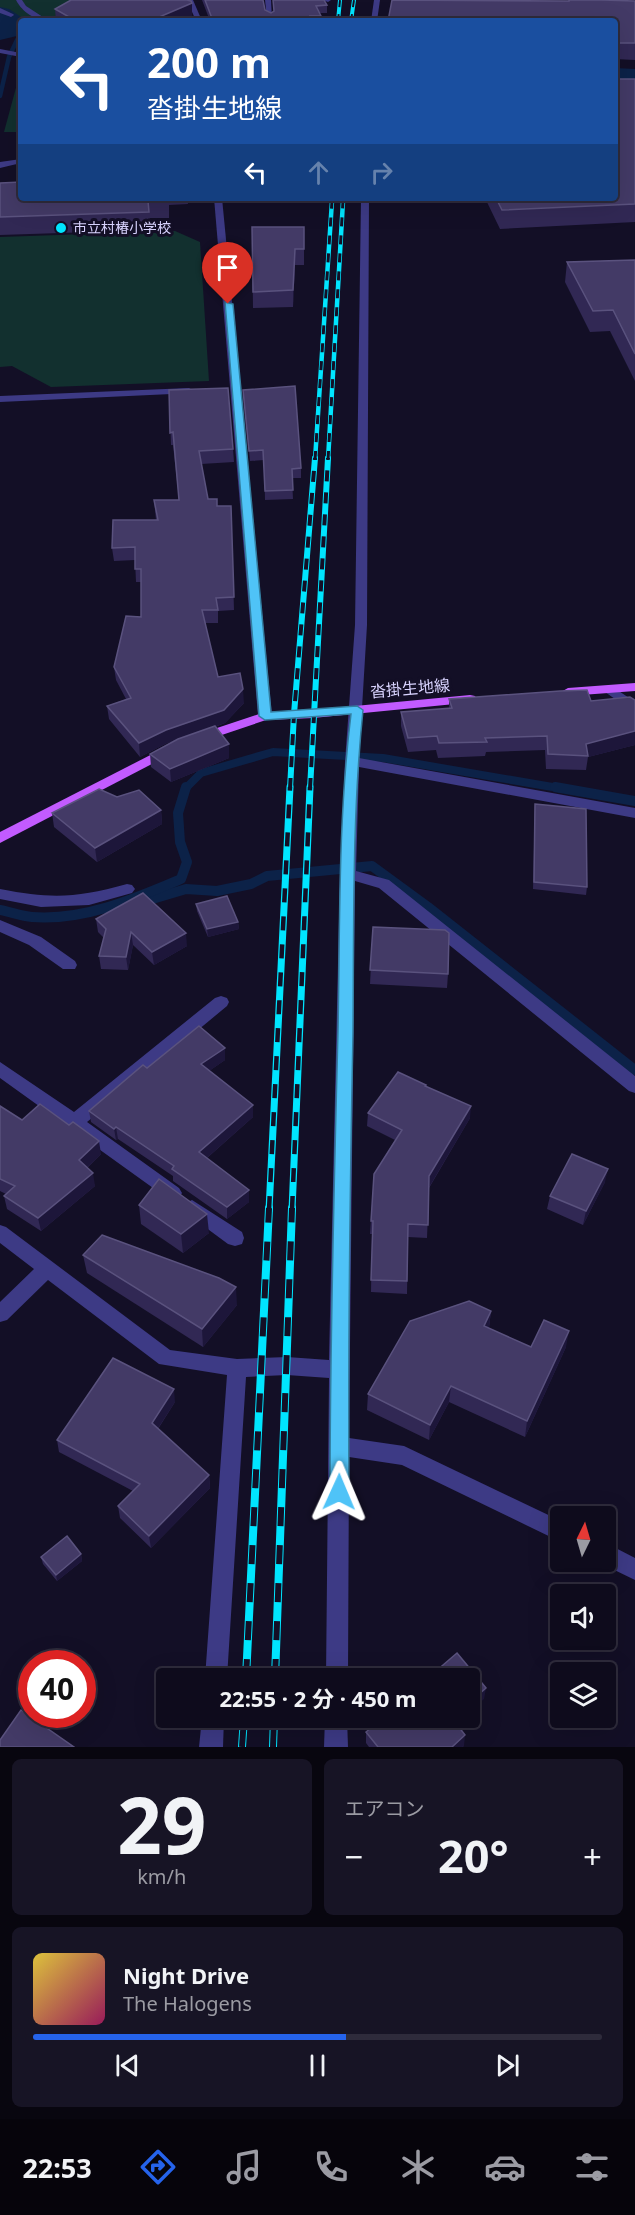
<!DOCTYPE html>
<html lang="ja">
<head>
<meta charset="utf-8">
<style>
	body { margin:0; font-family:"Noto Sans","Noto Sans JP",sans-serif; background:#171425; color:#f1f3f6; height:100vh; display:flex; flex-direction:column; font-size:22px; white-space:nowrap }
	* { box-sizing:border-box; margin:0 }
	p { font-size:20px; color:#9b9ba3 }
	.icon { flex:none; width:33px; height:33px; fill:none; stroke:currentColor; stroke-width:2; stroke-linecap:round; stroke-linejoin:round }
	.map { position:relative; height:1747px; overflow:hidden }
	.drawer { display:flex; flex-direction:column; gap:12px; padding:12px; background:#08060f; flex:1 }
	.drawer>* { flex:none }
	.top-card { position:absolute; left:18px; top:18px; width:600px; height:183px; border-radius:6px; box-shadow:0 6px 24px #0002,0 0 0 2px #2e2b3b; background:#1a4fa0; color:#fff; overflow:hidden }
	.needle { width:39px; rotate:5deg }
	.fabs { position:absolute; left:550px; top:1506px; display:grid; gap:12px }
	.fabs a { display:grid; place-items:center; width:66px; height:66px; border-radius:6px; background:#0e0b1c; box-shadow:0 6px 24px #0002,0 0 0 2px #2e2b3b; font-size:30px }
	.speed { position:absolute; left:18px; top:1650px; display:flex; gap:12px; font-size:30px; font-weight:700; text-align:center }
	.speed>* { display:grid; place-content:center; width:78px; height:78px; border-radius:50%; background:#0e0b1c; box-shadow:0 6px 24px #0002,0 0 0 2px #2e2b3b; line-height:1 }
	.speed .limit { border:9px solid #d22; background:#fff; color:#111 }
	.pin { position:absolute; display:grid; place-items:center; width:51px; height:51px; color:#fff; margin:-62px -26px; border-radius:50% 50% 50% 0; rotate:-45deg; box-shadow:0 0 6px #0007 }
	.pin .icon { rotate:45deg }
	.me { position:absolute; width:66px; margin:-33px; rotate:1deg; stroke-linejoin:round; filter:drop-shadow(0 0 4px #0008) }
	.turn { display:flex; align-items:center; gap:21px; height:126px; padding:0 30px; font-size:27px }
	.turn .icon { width:78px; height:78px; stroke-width:2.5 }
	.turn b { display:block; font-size:42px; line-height:51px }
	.lanes { display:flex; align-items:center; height:57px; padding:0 30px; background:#0003; justify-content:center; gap:30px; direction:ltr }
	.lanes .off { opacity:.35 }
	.big { font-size:45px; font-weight:700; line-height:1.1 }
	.drawer .tile { flex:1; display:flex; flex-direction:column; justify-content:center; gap:9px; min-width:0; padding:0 21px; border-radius:9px; background:#171425 }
	.drawer .dial { align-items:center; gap:0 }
	.dial b { font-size:78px; line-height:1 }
	.song { display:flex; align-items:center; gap:18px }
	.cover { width:72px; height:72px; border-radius:9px; background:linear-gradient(135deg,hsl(50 70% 55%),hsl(330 70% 35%)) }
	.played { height:6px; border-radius:3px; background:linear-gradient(90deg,#2563eb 55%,#2e2b3b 55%) }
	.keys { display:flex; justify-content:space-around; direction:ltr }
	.heat { display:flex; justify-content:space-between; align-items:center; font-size:33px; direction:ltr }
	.drawer .tiles { flex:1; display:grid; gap:12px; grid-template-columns:1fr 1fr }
	.tile:last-child { grid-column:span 2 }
	.trip { position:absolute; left:156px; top:1668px; width:324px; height:60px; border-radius:6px; background:#0e0b1c; box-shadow:0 6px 24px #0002,0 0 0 2px #2e2b3b; font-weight:700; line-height:60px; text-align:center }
	.menu { display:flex; height:96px; justify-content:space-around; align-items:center; background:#06040b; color:#9b9ba3 }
	.menu .icon { width:42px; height:42px }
	.menu .selected { color:#2563eb }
	.menu b { font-size:27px; color:#f1f3f6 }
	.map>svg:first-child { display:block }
	.green { fill:#12302f }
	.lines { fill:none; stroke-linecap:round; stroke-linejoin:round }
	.stream-far2 { stroke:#0c2248; stroke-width:4.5 }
	.stream-far1 { stroke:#0c2248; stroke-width:8 }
	.stream { stroke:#0c2248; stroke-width:10 }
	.river { fill:#0c2248; fill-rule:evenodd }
	.minor { fill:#3d3a85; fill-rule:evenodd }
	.major { fill:#c25bff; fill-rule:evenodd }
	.rail-far4-casing { stroke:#00e5ff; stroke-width:4 }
	.rail-far3-casing { stroke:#00e5ff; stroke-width:4.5 }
	.rail-far2-casing { stroke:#00e5ff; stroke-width:6 }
	.rail-far1-casing { stroke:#00e5ff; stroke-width:7 }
	.rail-casing { stroke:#00e5ff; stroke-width:8 }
	.rail-far4 { stroke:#130f26; stroke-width:2; stroke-dasharray:7; stroke-linecap:butt }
	.rail-far3 { stroke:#130f26; stroke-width:3; stroke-dasharray:9; stroke-linecap:butt }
	.rail-far2 { stroke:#130f26; stroke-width:4; stroke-dasharray:11; stroke-linecap:butt }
	.rail-far1 { stroke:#130f26; stroke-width:4.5; stroke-dasharray:14; stroke-linecap:butt }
	.rail { stroke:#130f26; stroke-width:6; stroke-dasharray:19; stroke-linecap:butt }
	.wall { fill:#312854 }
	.shaded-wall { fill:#1d163a }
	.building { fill:#433a66; stroke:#5a527e; stroke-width:1.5 }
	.route { fill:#4fc3f7; stroke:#337fa1; stroke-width:1.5 }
	.poi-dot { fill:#00e5ff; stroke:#130f26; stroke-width:2 }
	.labels { text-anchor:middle; stroke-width:6; stroke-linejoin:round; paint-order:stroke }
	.far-poi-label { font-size:14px; fill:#d9d4ff; stroke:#130f26; text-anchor:start }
	.street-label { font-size:16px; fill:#d9d4ff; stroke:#130f26 }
</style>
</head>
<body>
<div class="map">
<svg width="635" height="1747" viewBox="0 0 635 1747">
	<rect width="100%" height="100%" fill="#130f26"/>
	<g class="green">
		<path d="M0,0H178L187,21H21V34L0,26Z"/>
		<path d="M17,84H21V132H4Z"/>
		<path d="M175,231L200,242L209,381L51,387L12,366L0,367V237Z"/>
	</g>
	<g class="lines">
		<path class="stream-far2" d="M0,96L9,57L17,40"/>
		<path class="stream-far1" d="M185,789L201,773L273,752L383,758L564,789"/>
		<g class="stream">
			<path d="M555,787L635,801"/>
			<path d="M140,899L149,900L186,889L217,891L251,884L267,876L372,866L428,907L635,1070"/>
			<path d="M0,910C11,912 21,916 32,917C84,921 134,899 181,879L187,862L180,842L178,813L186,787"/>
		</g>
		<g class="river">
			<path d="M0,7L9,9L27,21H21V35L0,40Z"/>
			<path d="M615,68L635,69V85L615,84Z"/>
		</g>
		<g class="minor">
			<path d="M16,0H22L26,6L49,21C36,21 22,12 16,0Z"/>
			<path d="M187,0H193L202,21H196Z"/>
			<path d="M265,0H271L272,19L267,18Z"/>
			<path d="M323,0H331L328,2Z"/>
			<path d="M374,0H380L377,21H371Z"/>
			<path d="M0,8L13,14L14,15L11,17L0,13Z"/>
			<path d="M0,49L21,53V57L0,53Z"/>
			<path d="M21,159V163L0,168V162Z"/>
			<path d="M214,198H222L272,716L265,720L258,716Z"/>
			<path d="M361,198H369L367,625L359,758L635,808V818L359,767L356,871L389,880L635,1076V1093L629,1091L379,888L355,881L349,1438L404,1446L561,1521V1542L402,1465L349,1457L348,1678H326L329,1378L287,1375L246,1377L227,1678H205L227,1375L159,1364L48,1280L7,1320L0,1322V1302L34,1269L0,1243V1225L6,1227L170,1350L237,1359L287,1357L329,1360L340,874L345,761L355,625Z"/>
			<path d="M189,388L194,391L193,393L0,402V396Z"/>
			<path d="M610,685L635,702V713L605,692L603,689Z"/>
			<path d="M127,884L132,885L135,889L132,893L89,905L41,907L0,899V889C52,899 76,898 127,884Z"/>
			<path d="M0,920L41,937L75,961L77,965L75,969H63L29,945L0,932Z"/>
			<path d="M221,996L227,998L229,1002L227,1006L87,1122L179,1188L182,1193L179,1198L173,1201L167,1198L0,1078V1062L74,1112L215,998Z"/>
			<path d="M192,1200L242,1232L244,1238L242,1244L235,1246L228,1244L186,1213L183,1208L186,1203Z"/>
			<path d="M606,1543L635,1558V1580L598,1562H606Z"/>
			<path d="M202,1718H224L223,1747H199Z"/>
			<path d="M325,1718H347L348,1747H324Z"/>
		</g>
		<g class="major">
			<path d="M635,683V691L568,696L561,692L568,688Z"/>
			<path d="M470,695L475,696L477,699L475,702L313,718L266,720L201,742L194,738L196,735L265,712L313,710Z"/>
			<path d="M168,746L173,747L175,750L173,753L0,843V832Z"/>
		</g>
		<defs>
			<g id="rail-far4">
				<path d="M338,21L340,0"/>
				<path d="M351,21L354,0"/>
				<path d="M332,202V198"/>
				<path d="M343,202V198"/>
			</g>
			<g id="rail-far3">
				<path d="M315,460L332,201"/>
				<path d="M328,460L343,201"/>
			</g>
			<g id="rail-far2">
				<path d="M290,789L294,714L315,458"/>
				<path d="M310,789L328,458"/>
			</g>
			<g id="rail-far1">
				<path d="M269,1210L290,787"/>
				<path d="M292,1210L310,787"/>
			</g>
			<g id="rail">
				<path d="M246,1678L269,1208"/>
				<path d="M275,1678L292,1208"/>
				<path d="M242,1747L244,1718"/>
				<path d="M273,1747L274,1718"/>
			</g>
		</defs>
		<use href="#rail-far4" class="rail-far4-casing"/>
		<use href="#rail-far3" class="rail-far3-casing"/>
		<use href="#rail-far2" class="rail-far2-casing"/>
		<use href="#rail-far1" class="rail-far1-casing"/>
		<use href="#rail" class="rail-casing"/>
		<use href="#rail-far4" class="rail-far4"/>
		<use href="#rail-far3" class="rail-far3"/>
		<use href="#rail-far2" class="rail-far2"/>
		<use href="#rail-far1" class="rail-far1"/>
		<use href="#rail" class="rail"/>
	</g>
	<g class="wall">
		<path d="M202,0H263L265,10L271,13L274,11L273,0H324L327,5V13H320L321,16V21H210Z"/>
		<path d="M569,1H635V60L615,59V21Z"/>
		<path d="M55,9L192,18L186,21H56Z"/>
		<path d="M635,79V222L500,229L485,198H615Z"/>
		<path d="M0,183L21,198H187L188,204L169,205V218H150L151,230L0,235Z"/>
		<path d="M252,227H304V265H295L293,307L253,308Z"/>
		<path d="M635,260V381L610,331L590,332L565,282L567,262Z"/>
		<path d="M169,390L233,449L234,462L201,464L208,499L217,506H231L234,610L218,611V623H205L218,677L244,703L225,723L215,727L229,744V758L171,782L151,767L150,754L194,734L167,743L140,757L109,719L107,706L126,699L116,680L114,667L141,617V582H136L135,560L114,561L112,548L156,520L154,500H179L173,445H171Z"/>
		<path d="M243,390L301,468V478H292L293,499L265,500L264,460L250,461Z"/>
		<path d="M449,699L591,701L635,700V745L588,757L586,770L546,769L545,750L486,752L485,756L438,758L436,750L408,752L401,726V712L449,709Z"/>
		<path d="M117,797L161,810L162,824L97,862L54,827L52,813Z"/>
		<path d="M535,804L587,887L586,895L533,889Z"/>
		<path d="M196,904L238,922L239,929L208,937L197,911Z"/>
		<path d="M96,919L187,946L154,965L133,945L128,970L101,969L99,956L104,938L98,932Z"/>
		<path d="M373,927L448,974L447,988L370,984Z"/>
		<path d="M225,1048V1060L209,1071L253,1105V1117L207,1158L249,1202L227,1219L173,1181V1176L118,1139L116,1140L91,1122L89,1111L147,1068Z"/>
		<path d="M426,1085V1087L470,1118L429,1188L427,1238L408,1237L407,1294L371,1292L372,1234H370L374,1174L395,1140L367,1126L368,1113Z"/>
		<path d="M0,1106L22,1120L101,1154L87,1168L95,1186L41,1231L7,1209L4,1196L6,1194L0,1191Z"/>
		<path d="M605,1182L583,1225L547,1209L550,1196Z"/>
		<path d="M139,1205L209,1233L183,1253L141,1224Z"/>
		<path d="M83,1255L237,1305L203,1347L87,1273Z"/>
		<path d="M491,1311L489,1328L531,1347H566L525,1437L449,1402L429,1440L367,1410L368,1394Z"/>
		<path d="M175,1402L158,1429L209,1475L210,1488L151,1548L120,1518L118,1506L133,1491L59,1452L57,1440Z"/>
		<path d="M81,1554L82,1561L57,1581L43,1564L41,1557Z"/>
		<path d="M456,1724L464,1746L462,1747H369L366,1743V1732Z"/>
	</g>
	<g class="shaded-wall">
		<path d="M192,3V18L186,21H150Z"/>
		<path d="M295,249V265L293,307V290Z"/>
		<path d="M243,689L244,703L225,723L167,743L140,757L139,743Z"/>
		<path d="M635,731V745L588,757L586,744Z"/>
		<path d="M229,744V758L171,782L170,769Z"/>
		<path d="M161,810L162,824L97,862L95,848Z"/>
		<path d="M238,922L239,929L208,937L207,929Z"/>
		<path d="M131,932L133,945L128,970L126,957Z"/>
		<path d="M186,933L187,946L154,965L152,952Z"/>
		<path d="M225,1048V1060L202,1076L201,1064Z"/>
		<path d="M253,1105V1117L200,1164L199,1152Z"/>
		<path d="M471,1106L470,1118L428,1189L429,1176Z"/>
		<path d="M116,1127L118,1139L116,1140L114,1129Z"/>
		<path d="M99,1141L101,1154L81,1173L79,1160Z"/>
		<path d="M608,1169L605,1182L583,1225L586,1211Z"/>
		<path d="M93,1173L95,1186L41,1231L38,1218Z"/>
		<path d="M249,1190V1202L227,1219V1207Z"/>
		<path d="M207,1214L209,1233L183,1253L181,1234Z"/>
		<path d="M236,1287L237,1305L203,1347L202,1329Z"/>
		<path d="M491,1311L489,1327L481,1342L484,1326Z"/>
		<path d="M569,1331L566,1347L525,1437L527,1421Z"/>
		<path d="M451,1386L449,1402L429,1440L430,1425Z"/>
		<path d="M174,1389L175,1402L153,1436L152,1423Z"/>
		<path d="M209,1475L210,1488L151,1548L149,1536Z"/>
		<path d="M81,1554L82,1561L57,1581L56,1575Z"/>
		<path d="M486,1688L484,1699L470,1711V1702Z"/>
		<path d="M452,1718H463L450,1729Z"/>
		<path d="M465,1735L464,1746L462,1747H452Z"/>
	</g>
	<g class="building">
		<path d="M71,0H187L191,1L192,3L150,21H76L55,9Z"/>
		<path d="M205,0H263L265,10L271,13L274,11L273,0H324L327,5L316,6L321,16H310L312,21H213Z"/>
		<path d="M392,0L569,1V0H602L635,1V43H615V21H388Z"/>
		<path d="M615,79H635V204L502,210L496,198H615Z"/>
		<path d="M21,182V198H168V200L148,201L149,212L0,217V183Z"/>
		<path d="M252,227H304V249H295L293,290L253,292Z"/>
		<path d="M635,260V354L613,310L593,311L567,262Z"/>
		<path d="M295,386L301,468L292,469L293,490L265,491L263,450L249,451L243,390Z"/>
		<path d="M228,388L233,449L199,451L208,499H217V506H231L234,597L216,598L218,610H202L218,677L240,673L243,689L224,710L166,730L139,743L107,706L131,698L114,667L126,616L141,617V569H135V547L112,548L113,520H158L154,500H179L173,432L170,433L169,390Z"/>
		<path d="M587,690L591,701L630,697L635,700V731L586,744L588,756L548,754L547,736L485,738L487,742L439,743L437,736L408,738L401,712L452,708L449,699L560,691Z"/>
		<path d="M215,726L229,744L170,769L150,754L178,739Z"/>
		<path d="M99,789L117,797L139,790L161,810L95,848L52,813Z"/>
		<path d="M535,804L586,809L587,887L534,882Z"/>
		<path d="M143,893L186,933L152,952L131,932L126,957L99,956L106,929L96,919Z"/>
		<path d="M227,896L238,922L207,929L196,904Z"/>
		<path d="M373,927L445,930L449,933L448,974L370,970Z"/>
		<path d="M199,1026L225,1048L201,1064L253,1105L199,1152L249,1190L227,1207L172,1169L174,1166L116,1127L114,1129L89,1111L143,1065L147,1068Z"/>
		<path d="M398,1072L426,1085L425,1086L471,1106L429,1176L428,1225L408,1224L407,1281L371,1280L373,1221H371L374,1174L402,1130L368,1113Z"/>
		<path d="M40,1104L69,1125L73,1122L99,1141L79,1160L93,1173L38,1218L4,1196L15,1186L0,1179V1106L22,1120Z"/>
		<path d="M572,1154L608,1169L586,1211L550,1196Z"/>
		<path d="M159,1179L207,1214L181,1234L139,1205Z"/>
		<path d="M102,1235L219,1278L236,1287L202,1329L83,1255Z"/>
		<path d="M469,1301L491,1311L484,1326L531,1347L544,1320L569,1331L527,1421L451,1386L430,1425L368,1394L410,1321Z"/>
		<path d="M113,1358L174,1389L152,1423L209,1475L149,1536L118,1506L140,1484L57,1440Z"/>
		<path d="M67,1536L81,1554L56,1575L41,1557Z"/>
		<path d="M457,1653L486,1688L470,1702V1678H428Z"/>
		<path d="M21,1710L74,1747H0V1740Z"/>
		<path d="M383,1718H452L465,1735L452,1747H378L366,1732Z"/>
	</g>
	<path class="route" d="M225,302L233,304L271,712L357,706L363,710C352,817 354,925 353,1033C350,1186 348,1339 349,1492L346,1499L339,1501L333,1499L330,1492C330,1338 334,1184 338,1031C340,925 338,819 351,714L265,720L259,716Z"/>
	<circle class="poi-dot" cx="61" cy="228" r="6"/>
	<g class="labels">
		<g class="far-poi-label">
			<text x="73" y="233">市立村椿小学校</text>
		</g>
		<g class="street-label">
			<text transform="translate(410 688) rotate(-5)" y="6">沓掛生地線</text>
		</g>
	</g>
</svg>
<div class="fabs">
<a><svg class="needle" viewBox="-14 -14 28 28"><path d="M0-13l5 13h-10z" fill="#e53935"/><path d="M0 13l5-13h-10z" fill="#9b9ba3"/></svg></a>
<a><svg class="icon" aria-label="sound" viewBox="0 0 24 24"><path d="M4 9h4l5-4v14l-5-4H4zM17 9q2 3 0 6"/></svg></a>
<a><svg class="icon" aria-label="layers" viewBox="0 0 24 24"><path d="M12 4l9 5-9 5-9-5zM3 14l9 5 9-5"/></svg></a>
</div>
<div class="speed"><div class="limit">40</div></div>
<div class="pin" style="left:228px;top:304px;background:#d93025"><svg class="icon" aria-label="arrive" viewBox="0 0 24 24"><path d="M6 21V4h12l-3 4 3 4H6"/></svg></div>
<svg class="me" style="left:339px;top:1492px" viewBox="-20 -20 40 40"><path d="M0-17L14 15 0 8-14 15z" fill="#4fc3f7" stroke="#fff" stroke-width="4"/></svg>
<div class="trip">22:55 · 2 分 · 450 m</div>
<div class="top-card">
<div class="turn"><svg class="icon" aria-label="left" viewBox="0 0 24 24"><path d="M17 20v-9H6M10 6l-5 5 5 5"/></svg><div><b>200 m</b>沓掛生地線</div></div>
<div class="lanes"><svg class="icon" aria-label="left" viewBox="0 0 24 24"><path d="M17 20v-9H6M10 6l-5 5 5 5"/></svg><svg class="icon off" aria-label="ahead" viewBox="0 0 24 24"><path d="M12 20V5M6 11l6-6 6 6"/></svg><svg class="icon off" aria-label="right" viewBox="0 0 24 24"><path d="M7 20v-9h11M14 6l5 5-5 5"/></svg></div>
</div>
</div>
<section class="drawer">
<div class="tiles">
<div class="tile dial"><b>29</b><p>km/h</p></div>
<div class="tile"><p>エアコン</p>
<div class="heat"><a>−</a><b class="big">20°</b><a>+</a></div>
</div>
<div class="tile">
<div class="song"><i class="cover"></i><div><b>Night Drive</b><p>The Halogens</p></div></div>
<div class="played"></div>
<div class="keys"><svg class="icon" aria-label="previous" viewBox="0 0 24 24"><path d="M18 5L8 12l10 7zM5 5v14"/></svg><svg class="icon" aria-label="pause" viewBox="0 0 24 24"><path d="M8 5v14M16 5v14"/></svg><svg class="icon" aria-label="next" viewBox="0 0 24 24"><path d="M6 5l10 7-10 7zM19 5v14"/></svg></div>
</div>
</div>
</section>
<nav class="menu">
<b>22:53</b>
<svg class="icon selected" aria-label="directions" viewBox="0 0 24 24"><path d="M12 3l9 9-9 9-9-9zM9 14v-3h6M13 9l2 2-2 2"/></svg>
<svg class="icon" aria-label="music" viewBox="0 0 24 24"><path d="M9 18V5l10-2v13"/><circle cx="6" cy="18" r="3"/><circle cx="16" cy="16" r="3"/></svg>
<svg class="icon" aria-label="phone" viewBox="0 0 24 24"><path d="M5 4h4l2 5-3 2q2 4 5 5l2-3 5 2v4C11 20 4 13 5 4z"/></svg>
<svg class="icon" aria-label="climate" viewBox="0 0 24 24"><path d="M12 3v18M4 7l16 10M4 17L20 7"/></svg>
<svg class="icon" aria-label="car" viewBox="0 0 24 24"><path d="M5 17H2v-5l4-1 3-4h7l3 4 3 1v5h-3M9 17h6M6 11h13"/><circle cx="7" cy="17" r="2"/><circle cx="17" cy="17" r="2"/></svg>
<svg class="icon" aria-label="filters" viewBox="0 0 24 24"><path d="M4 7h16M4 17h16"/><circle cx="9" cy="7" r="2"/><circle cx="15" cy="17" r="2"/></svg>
</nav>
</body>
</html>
